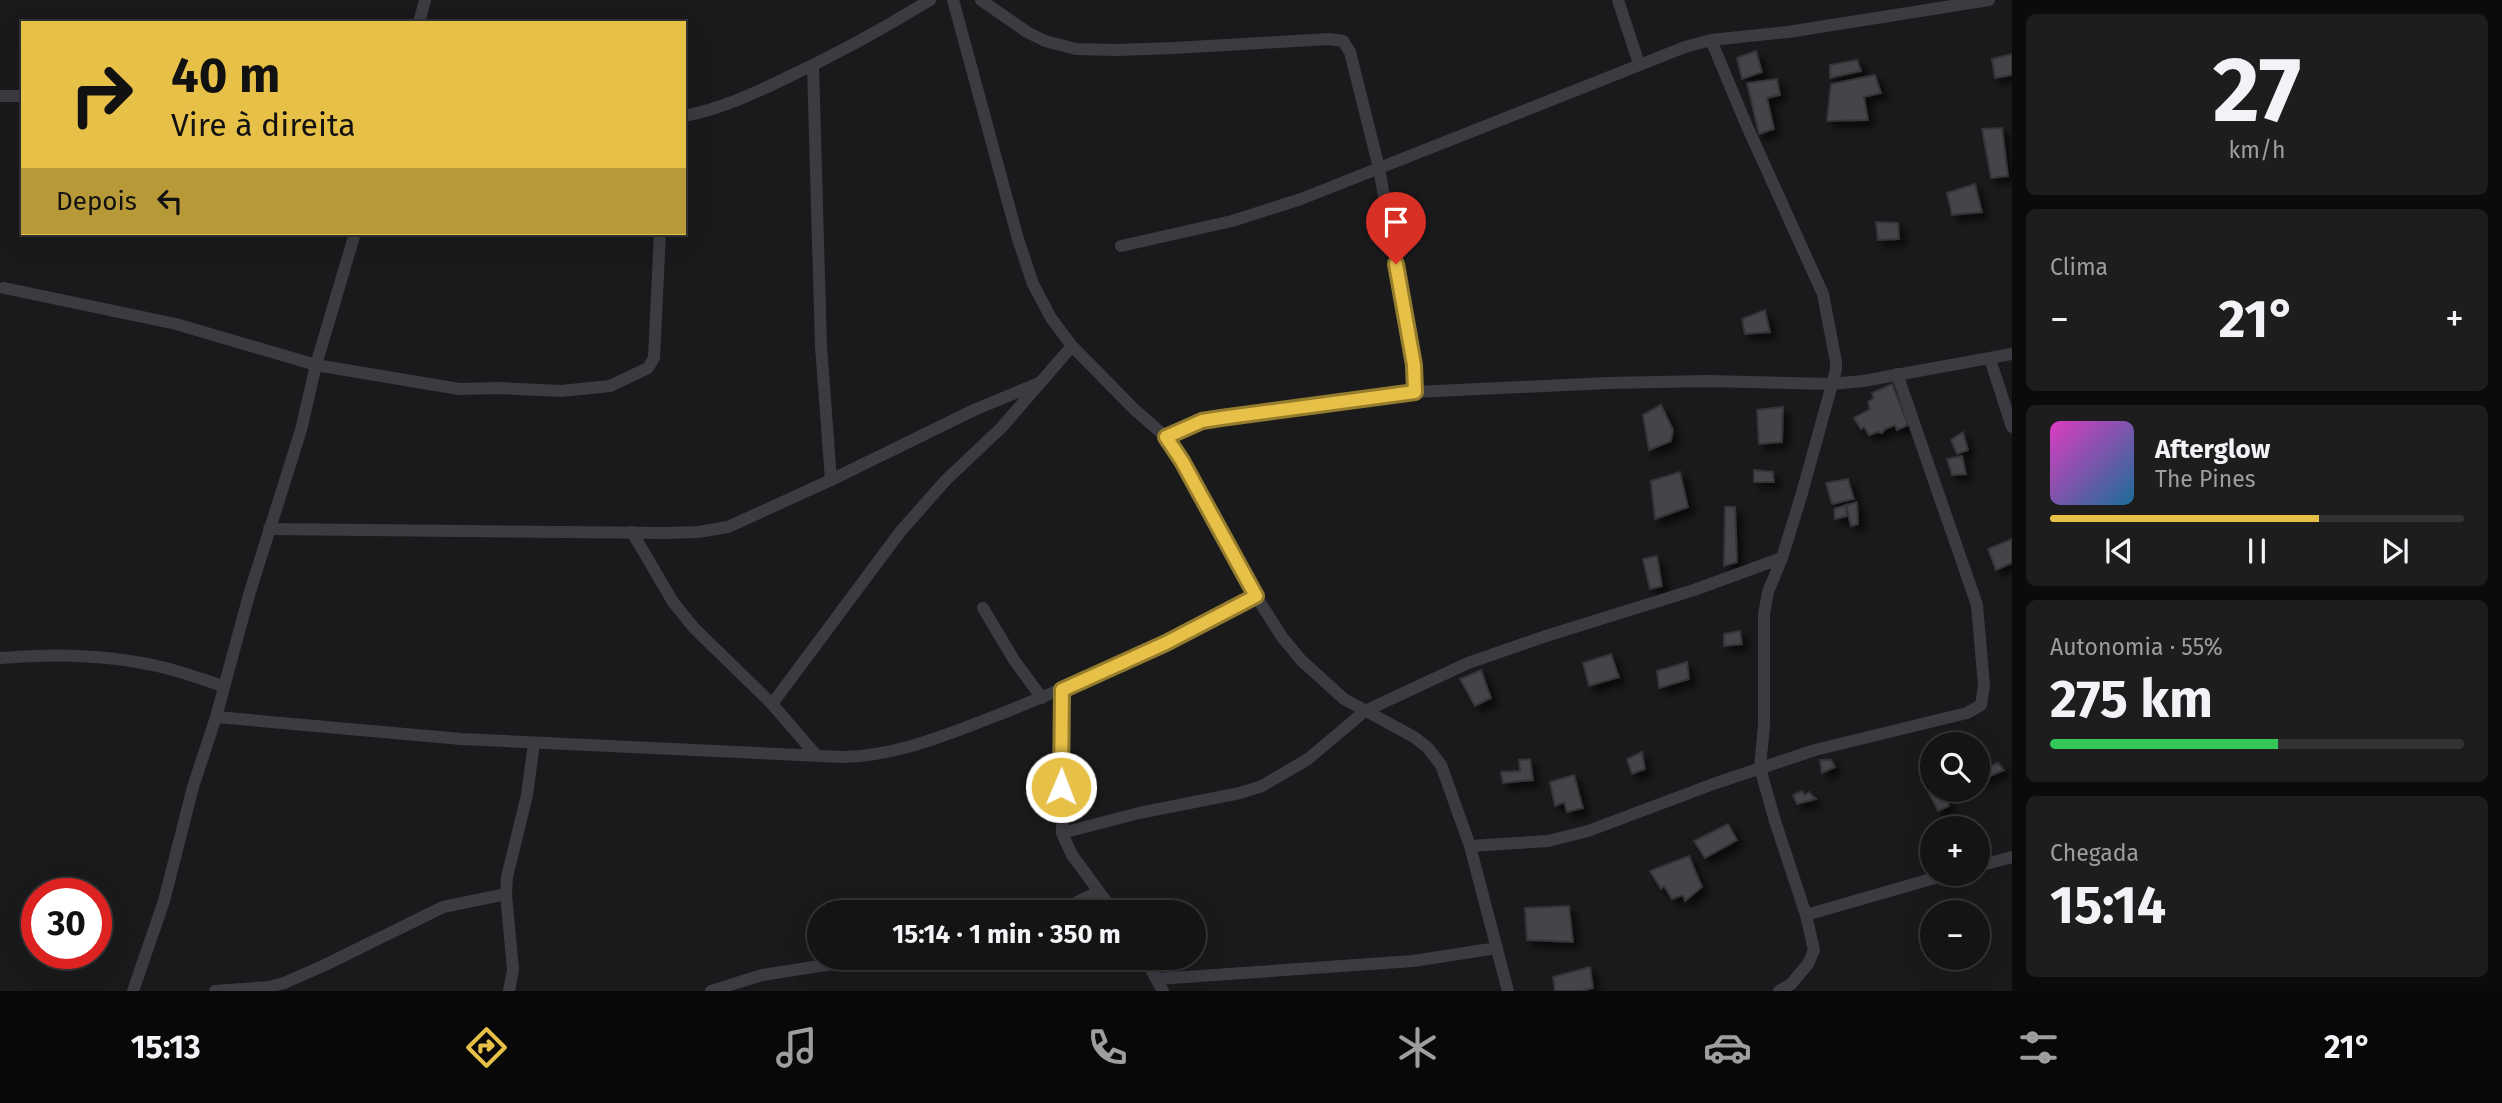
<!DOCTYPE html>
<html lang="pt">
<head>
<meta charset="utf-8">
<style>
	body { margin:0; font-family:"Fira Sans",sans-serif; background:#1d1d1e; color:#f1f3f6; height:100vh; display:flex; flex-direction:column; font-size:26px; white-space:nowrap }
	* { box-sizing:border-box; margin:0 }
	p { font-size:23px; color:#9d9ea0 }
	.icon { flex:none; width:38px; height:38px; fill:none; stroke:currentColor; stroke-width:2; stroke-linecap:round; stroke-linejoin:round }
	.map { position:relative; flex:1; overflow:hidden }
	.side { display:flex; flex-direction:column; gap:14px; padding:14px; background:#0b0b0c; width:490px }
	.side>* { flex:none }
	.banner { position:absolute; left:21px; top:21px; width:665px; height:214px; border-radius:0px; box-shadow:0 7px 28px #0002,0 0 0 2px #333334; background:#e7c047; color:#111; overflow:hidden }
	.tools { position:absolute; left:1920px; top:732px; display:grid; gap:14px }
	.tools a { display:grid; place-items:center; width:70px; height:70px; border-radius:50%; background:#141415; box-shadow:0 7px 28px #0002,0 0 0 2px #333334; font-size:35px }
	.speed { position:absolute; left:21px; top:878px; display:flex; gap:14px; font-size:35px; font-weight:700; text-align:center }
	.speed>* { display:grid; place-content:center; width:91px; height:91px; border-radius:50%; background:#141415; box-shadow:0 7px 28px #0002,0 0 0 2px #333334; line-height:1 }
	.speed .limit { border:10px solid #d22; background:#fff; color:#111 }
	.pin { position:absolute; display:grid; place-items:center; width:60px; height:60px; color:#fff; margin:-72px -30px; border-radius:50% 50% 50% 0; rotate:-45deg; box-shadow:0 0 7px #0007 }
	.pin .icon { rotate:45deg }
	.me { position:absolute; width:77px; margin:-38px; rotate:1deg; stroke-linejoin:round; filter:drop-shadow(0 0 5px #0008) }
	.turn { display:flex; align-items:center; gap:24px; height:147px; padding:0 35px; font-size:32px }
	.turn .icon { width:91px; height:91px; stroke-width:2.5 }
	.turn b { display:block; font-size:49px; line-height:60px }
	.then { display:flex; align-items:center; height:66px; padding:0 35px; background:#0003; gap:14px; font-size:26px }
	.big { font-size:52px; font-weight:700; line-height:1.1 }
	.side .tile { flex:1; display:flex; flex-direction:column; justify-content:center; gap:10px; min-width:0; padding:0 24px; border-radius:10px; background:#1d1d1e }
	.side .dial { align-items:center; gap:0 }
	.dial b { font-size:91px; line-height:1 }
	.song { display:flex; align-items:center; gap:21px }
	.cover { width:84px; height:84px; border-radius:10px; background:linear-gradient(135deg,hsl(310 70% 55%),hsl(200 70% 35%)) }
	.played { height:7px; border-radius:4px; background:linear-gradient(90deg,#e7c047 65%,#333334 65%) }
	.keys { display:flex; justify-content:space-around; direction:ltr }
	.heat { display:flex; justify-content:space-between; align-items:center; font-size:38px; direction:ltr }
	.charge { height:10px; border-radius:5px; background:linear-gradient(90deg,#34c759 55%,#333334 0) }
	.trip { position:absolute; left:807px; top:900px; width:399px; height:70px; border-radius:35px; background:#141415; box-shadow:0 7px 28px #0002,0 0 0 2px #333334; font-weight:700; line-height:70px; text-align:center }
	.dock { display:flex; height:112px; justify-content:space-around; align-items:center; background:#080808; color:#9d9ea0 }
	.dock .icon { width:49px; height:49px }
	.dock .selected { color:#e7c047 }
	.dock b { font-size:32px; color:#f1f3f6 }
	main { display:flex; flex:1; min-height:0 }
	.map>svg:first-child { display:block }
	.building { fill:#454549; stroke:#353438; stroke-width:2; filter:url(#shadow) }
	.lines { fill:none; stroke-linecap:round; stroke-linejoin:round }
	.minor { stroke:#3b3c41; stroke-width:12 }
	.route-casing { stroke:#967d2e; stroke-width:18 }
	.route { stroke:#e7c047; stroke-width:12 }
</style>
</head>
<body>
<main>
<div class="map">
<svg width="2012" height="991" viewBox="0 0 2012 991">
	<defs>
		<filter id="shadow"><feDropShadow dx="6" dy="6" stdDeviation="3.5" flood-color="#0009"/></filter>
	</defs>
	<rect width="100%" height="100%" fill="#1a1a1c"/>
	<g class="building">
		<path d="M1756,51L1762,72L1742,79L1737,58Z"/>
		<path d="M2012,54V75L1995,78L1992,59Z"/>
		<path d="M1857,60L1861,71L1830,78V65Z"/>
		<path d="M1875,75L1881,93L1864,97L1868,120L1827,121L1831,84Z"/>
		<path d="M1777,79L1780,95L1767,98L1774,129L1759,134L1747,83Z"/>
		<path d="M2002,128L2008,176L1991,178L1982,129Z"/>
		<path d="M1975,184L1982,212L1952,215L1947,193Z"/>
		<path d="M1876,222L1898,223L1899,239L1878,240Z"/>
		<path d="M1765,310L1770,332L1745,334L1742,319Z"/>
		<path d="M1892,384L1908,425L1897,430L1895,425L1885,429L1882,433L1878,432L1869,435L1864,427L1861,429L1854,418L1870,409L1868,402L1874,398L1872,393Z"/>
		<path d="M1661,405L1673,430L1671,441L1649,450L1643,415Z"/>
		<path d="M1783,407L1782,442L1759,444L1757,410Z"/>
		<path d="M1963,432L1968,450L1957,454L1951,440Z"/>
		<path d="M1962,456L1966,474L1952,475L1947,459Z"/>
		<path d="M1754,470L1773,472L1774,482H1754Z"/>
		<path d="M1680,472L1688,507L1655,519L1651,481Z"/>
		<path d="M1848,479L1854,499L1832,504L1826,483Z"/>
		<path d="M1857,502L1858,524L1851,526L1846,505Z"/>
		<path d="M1846,505L1847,516L1835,519L1834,509Z"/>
		<path d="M1725,507H1735L1737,562L1724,566Z"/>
		<path d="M2012,539V563L1996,570L1988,549Z"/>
		<path d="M1657,556L1662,586L1650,589L1643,559Z"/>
		<path d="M1740,631L1742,644L1724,646V634Z"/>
		<path d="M1611,654L1619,677L1589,686L1583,663Z"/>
		<path d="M1687,662L1689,679L1659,688L1657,671Z"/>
		<path d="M1481,670L1491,698L1475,706L1460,679Z"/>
		<path d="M1642,752L1645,769L1632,774L1627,759Z"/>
		<path d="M1530,759L1533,780L1503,783L1501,772L1520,771L1519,760Z"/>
		<path d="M1820,760H1831L1835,767L1822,773Z"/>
		<path d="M1998,763L2004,770L1978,781V772Z"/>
		<path d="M1574,775L1583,808L1567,812L1564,802L1555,806L1550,782Z"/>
		<path d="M1939,789H1943L1949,806L1938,811L1929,793Z"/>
		<path d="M1802,791L1805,795L1809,792L1816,799L1797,804L1793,795Z"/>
		<path d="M1728,824L1737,840L1705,858L1694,841Z"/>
		<path d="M1689,856L1702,887L1685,901L1683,895L1672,899L1664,886L1661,889L1650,871Z"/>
		<path d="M1569,906L1573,942L1527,940L1525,908Z"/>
		<path d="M1590,967L1593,988L1581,991H1555L1553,977Z"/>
	</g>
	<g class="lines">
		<g class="minor">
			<path d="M953,0L1018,239L1033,284L1051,318L1072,346L1134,409L1166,437L1182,461L1256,596L1282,637L1301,660L1344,699L1414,737L1428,748L1441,765L1470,846L1508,991"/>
			<path d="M981,0L1027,32L1045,41L1076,49L1117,50L1174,48L1329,39L1343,41L1350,52L1379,168L1414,364L1415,392"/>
			<path d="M1618,0L1639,64"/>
			<path d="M419,23L425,0"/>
			<path d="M1711,40L1746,124L1823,294L1836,362V370L1802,493L1782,558L1768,592L1764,614V725L1760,768L1775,821L1806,915L1814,950L1808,964L1791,984L1779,991"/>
			<path d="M813,66L821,346L831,480"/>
			<path d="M0,96H23"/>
			<path d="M684,116C720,109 751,95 784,79C835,55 883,29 930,0"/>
			<path d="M1121,246L1232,221L1301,199L1685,47L1711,40L1788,32L1989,0"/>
			<path d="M4,288L176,324L316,365L459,389L500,388L561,391L610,386L648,368L654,358L660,233"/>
			<path d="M1990,359L2012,427"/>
			<path d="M1166,437L1202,421L1258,411L1415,392L1608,383L1708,381L1831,384L1863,381L2012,354"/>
			<path d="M269,529L667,533L698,532L728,527L831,480L974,410L1039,383"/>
			<path d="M632,532L673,602L694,628L772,704L816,755"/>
			<path d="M983,608L1014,660L1042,698"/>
			<path d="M0,658C55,653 112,655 166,668C185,673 204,680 223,686"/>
			<path d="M1062,689V833L1072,855L1114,912"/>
			<path d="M772,704L900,532L946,480L1002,427L1072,346"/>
			<path d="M216,717L461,739L842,757C893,756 938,738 985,720C1079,684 1168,642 1256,596"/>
			<path d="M1062,833L1139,813L1240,793L1262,786L1308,759L1365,711L1468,663L1546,636L1694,590L1782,558"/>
			<path d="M1470,846L1548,841L1588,831L1716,783L1815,750L1967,713L1981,705L1984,686L1977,605L1897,374"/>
			<path d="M1978,866L2012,857"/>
			<path d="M1057,912L1098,892"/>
			<path d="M1806,915L1952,873"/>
			<path d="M915,957L928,959L943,957"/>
			<path d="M1144,957L1163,991"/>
			<path d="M1157,979L1413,961L1497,948"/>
			<path d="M133,991L164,901L193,787L216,717L249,595L301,430L316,365L355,233"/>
			<path d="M215,991L269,987L284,983L325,965L443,907L506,894"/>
			<path d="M509,991L513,970L506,894L507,877L527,795L534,743"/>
			<path d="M711,991L762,975L877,957"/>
		</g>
	</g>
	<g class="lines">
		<defs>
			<path id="route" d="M1061,787L1062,690L1166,643L1256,596L1182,461L1166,437L1202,421L1221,418L1415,392L1414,365L1396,264"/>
		</defs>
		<use href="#route" class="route-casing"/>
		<use href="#route" class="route"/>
	</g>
</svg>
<div class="tools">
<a><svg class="icon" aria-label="search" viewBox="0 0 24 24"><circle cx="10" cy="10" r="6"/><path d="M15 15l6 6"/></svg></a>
<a>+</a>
<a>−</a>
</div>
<div class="speed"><div class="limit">30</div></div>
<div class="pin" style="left:1396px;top:264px;background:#d93025"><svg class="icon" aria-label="arrive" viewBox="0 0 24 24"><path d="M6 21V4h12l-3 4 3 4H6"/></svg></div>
<svg class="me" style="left:1061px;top:787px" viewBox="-20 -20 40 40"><circle r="17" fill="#e7c047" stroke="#fff" stroke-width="3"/><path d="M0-11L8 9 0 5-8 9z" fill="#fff"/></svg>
<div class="trip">15:14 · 1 min · 350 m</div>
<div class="banner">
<div class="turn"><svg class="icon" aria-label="right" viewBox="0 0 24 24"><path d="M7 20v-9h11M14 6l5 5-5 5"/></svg><div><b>40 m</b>Vire à direita</div></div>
<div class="then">Depois<svg class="icon" aria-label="left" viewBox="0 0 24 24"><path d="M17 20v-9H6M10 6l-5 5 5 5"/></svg></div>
</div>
</div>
<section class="side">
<div class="tile dial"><b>27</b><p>km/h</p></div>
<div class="tile"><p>Clima</p>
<div class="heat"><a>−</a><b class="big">21°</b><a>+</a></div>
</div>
<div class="tile">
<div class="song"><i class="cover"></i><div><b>Afterglow</b><p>The Pines</p></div></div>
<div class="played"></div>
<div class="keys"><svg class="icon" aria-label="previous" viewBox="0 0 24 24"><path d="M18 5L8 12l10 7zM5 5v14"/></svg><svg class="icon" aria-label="pause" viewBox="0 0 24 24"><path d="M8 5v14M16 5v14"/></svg><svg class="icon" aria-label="next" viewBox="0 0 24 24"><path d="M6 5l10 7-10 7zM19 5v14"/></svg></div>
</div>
<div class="tile"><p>Autonomia · 55%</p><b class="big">275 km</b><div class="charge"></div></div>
<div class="tile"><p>Chegada</p><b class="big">15:14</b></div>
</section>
</main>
<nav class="dock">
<b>15:13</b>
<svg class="icon selected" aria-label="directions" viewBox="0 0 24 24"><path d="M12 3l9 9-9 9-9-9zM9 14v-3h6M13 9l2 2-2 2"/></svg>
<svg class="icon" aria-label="music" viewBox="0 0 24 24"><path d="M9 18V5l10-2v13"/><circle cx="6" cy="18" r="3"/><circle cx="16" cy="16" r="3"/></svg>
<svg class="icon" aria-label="phone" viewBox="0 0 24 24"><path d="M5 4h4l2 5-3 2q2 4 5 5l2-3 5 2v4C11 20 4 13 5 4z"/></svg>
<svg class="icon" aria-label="climate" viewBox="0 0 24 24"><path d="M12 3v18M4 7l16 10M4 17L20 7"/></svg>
<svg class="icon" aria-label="car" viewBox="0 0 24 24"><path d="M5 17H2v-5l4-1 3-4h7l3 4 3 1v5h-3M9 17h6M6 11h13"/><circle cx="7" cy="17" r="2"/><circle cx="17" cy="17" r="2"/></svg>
<svg class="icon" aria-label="filters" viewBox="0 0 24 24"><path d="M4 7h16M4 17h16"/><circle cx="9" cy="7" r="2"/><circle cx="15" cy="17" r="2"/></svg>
<b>21°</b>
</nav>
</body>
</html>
